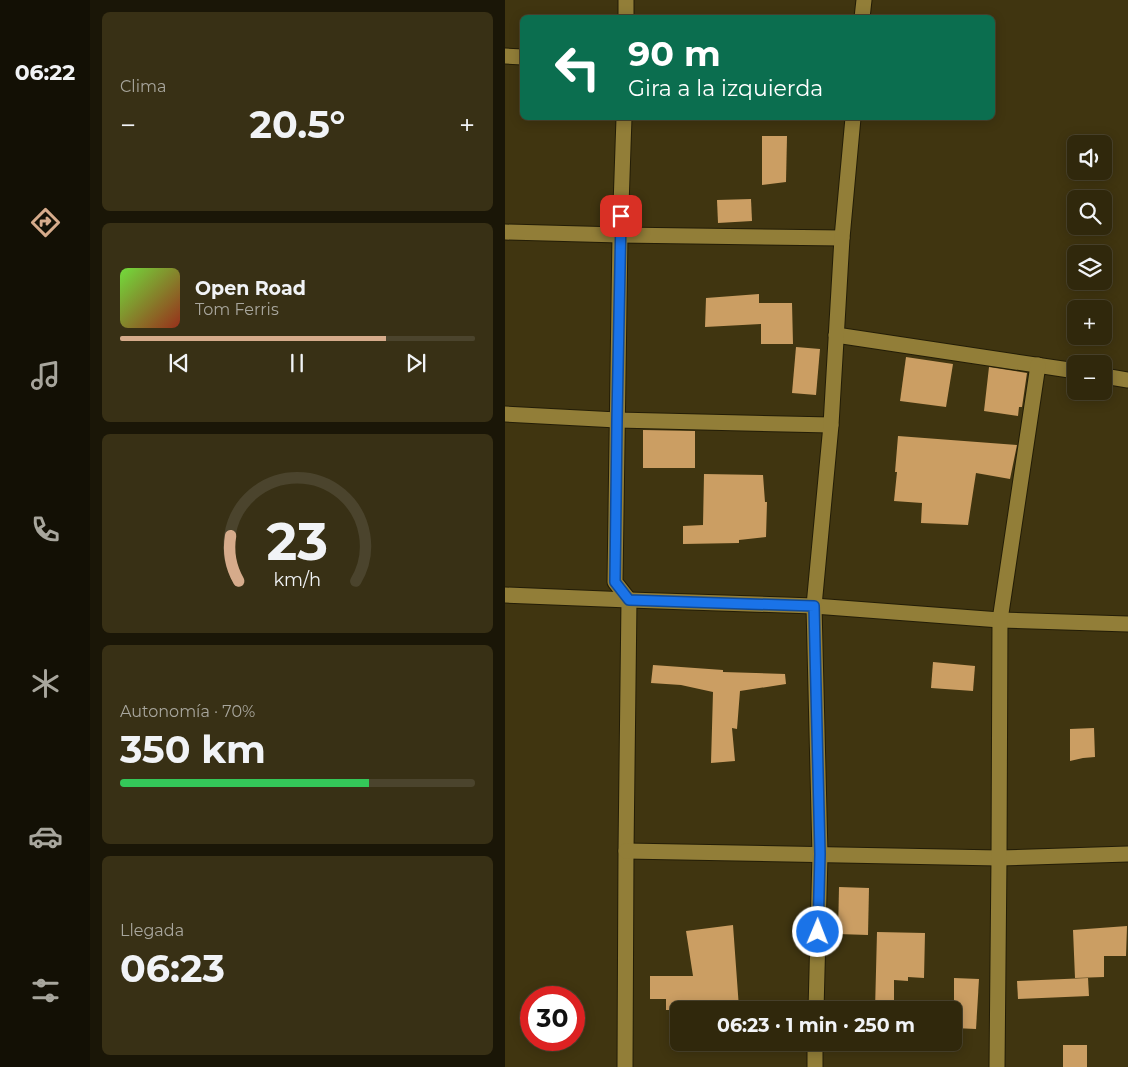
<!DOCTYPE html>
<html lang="es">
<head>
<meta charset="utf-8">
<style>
	body { margin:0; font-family:Montserrat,sans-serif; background:#383015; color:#f1f3f6; height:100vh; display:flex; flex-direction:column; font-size:19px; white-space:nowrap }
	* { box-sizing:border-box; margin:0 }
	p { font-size:16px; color:#a8a69d }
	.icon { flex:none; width:28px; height:28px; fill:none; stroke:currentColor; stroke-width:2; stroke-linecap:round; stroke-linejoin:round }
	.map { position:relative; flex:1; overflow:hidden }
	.drawer { display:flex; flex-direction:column; gap:12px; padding:12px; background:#1a1607; width:415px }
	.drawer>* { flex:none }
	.hud { position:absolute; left:15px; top:15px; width:475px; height:105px; border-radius:8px; box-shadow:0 2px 12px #0003,0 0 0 1px #4b442d; background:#0b6e4f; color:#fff; overflow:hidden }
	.tools { position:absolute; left:562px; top:135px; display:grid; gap:10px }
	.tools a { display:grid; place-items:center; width:45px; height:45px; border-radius:8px; background:#30280c; box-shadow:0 2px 12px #0003,0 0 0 1px #4b442d; font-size:25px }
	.speed { position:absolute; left:15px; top:986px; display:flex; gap:10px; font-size:25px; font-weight:700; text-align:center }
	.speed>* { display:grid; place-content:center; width:65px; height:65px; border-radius:50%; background:#30280c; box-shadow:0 2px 12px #0003,0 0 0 1px #4b442d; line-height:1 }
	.speed .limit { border:8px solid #d22; background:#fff; color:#111 }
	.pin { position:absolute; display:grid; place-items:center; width:42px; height:42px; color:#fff; margin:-21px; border-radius:10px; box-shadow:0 2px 8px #0006 }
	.me { position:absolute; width:55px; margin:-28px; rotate:1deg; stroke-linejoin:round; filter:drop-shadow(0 0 4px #0008) }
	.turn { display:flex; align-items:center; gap:18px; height:105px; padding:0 25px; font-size:22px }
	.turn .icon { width:65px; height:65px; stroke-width:2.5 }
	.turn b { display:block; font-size:35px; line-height:42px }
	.big { font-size:38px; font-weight:700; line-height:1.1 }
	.drawer .card { flex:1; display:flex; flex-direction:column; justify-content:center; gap:8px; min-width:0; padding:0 18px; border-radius:8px; background:#383015 }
	.drawer .dial { align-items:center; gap:0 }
	.dial svg { height:130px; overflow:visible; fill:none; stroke:#4b442d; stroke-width:7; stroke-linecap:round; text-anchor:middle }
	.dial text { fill:#f1f3f6; stroke:none }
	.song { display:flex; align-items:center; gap:15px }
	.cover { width:60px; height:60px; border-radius:8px; background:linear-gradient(135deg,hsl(100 70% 55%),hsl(10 70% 35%)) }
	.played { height:5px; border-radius:2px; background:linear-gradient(90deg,#d6ab8b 75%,#4b442d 75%) }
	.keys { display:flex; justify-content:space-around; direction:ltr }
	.heat { display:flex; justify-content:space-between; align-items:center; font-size:28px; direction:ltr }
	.charge { height:8px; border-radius:4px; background:linear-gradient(90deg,#34c759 70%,#4b442d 0) }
	.trip { position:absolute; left:165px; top:1001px; width:292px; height:50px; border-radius:8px; background:#30280c; box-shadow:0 2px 12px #0003,0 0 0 1px #4b442d; font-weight:700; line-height:50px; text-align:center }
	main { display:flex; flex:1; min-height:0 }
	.tabs { display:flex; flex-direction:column; width:90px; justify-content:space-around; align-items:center; background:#131005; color:#a8a69d }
	.tabs .icon { width:35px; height:35px }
	.tabs .on { color:#d6ab8b }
	.tabs b { font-size:22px; color:#f1f3f6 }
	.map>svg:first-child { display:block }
	.building { fill:#cb9e63 }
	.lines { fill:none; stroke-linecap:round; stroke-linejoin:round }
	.street-casing { stroke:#231d07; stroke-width:17 }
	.street { stroke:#927e38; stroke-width:15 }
	.route-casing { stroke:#114b97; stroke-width:12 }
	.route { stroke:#1a73e8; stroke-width:9 }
</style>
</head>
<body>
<main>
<nav class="tabs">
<b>06:22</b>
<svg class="icon on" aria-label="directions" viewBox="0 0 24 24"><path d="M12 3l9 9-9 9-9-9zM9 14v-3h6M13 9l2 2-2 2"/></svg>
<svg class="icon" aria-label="music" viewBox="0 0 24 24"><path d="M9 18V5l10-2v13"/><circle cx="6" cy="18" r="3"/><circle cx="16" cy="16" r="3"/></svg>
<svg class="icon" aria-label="phone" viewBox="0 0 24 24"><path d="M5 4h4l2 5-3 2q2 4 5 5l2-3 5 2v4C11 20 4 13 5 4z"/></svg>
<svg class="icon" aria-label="climate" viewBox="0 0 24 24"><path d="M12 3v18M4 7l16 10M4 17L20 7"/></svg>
<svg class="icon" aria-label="car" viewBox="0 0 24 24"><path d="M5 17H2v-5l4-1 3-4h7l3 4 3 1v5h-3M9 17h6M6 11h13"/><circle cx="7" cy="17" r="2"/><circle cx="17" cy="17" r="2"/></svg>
<svg class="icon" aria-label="filters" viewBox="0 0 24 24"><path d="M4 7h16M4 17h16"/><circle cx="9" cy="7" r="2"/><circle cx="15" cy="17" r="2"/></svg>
</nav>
<section class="drawer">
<div class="card"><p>Clima</p>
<div class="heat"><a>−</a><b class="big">20.5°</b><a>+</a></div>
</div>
<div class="card">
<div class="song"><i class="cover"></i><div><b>Open Road</b><p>Tom Ferris</p></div></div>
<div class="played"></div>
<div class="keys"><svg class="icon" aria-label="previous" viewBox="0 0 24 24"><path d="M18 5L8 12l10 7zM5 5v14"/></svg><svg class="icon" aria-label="pause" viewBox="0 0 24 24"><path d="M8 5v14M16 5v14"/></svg><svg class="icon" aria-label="next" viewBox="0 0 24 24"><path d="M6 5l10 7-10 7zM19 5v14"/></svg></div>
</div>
<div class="card dial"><svg viewBox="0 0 100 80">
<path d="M14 69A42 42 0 1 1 86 69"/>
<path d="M14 69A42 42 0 0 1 9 41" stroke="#d6ab8b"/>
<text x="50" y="56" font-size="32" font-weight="700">23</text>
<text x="50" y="72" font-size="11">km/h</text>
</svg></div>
<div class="card"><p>Autonomía · 70%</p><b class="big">350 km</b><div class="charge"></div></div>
<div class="card"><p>Llegada</p><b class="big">06:23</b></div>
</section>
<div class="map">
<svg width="623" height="1067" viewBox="0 0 623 1067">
	<rect width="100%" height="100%" fill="#403510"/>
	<g class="building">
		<path d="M257,136H282L281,182L257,185Z"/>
		<path d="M246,199L247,221L213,223L212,200Z"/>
		<path d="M254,294V303H287L288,344H256V324L200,327L201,298Z"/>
		<path d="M291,347L315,349L311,395L287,393Z"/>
		<path d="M401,357L448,364L441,407L395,401Z"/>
		<path d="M484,367L522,373L517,407H514L513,416L479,411Z"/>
		<path d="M138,430L190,431V468H138Z"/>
		<path d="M393,436L512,445L505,479L471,473L463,525L416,523L417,503L389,501L392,472H390Z"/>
		<path d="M199,474L258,475L260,502H262L261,537L234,540V543L178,544V526L198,525Z"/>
		<path d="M428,662L470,666L468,691L426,688Z"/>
		<path d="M148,665L218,670V672L280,674L281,684L235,691L232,729L227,728L230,761L206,763L208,692L176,685L146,683Z"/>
		<path d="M589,728L590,757L578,758L565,761V729Z"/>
		<path d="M334,887L364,888L363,935L333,934Z"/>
		<path d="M228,925L234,1008L193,1010H161V999H145V976H188L181,931Z"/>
		<path d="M622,926L621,956H599V977L570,978L568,930Z"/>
		<path d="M372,932L420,933L419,978L403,977V981L389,980V1010H370Z"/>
		<path d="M449,978L474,979L471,1029L449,1028Z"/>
		<path d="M583,978L584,996L513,999L512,981Z"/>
		<rect x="558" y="1045" width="24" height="22"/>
	</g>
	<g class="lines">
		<defs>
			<g id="street">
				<path d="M121,18V0"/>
				<path d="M357,18L359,0"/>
				<path d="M0,56L18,57"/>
				<path d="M119,118L115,235L110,582L124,600L121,851L120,1067"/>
				<path d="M0,232L115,235L337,238"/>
				<path d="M331,335L571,371"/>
				<path d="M599,376L623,380"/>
				<path d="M0,414L112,420L326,425"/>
				<path d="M0,595L124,600L309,606L495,620L623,624"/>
				<path d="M121,851L494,858L623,854"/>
				<path d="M311,1010L315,855L309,606L326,425L337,238L348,118"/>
				<path d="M310,1067V1042"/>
				<path d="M492,1067L494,858L495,620L533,365"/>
			</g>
		</defs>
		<use href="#street" class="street-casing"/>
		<use href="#street" class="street"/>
	</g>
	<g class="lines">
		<defs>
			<path id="route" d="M116,216L112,420L110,582L124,600L309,606L315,854L313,932"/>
		</defs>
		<use href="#route" class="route-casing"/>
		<use href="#route" class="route"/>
	</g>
</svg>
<div class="tools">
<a><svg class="icon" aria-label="sound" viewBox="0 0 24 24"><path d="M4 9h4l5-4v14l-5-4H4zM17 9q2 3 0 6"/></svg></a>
<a><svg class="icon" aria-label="search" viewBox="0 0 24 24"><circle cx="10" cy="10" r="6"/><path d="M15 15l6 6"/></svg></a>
<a><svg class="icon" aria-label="layers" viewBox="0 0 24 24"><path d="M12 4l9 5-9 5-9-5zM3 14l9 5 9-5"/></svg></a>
<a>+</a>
<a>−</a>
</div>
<div class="speed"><div class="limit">30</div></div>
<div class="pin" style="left:116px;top:216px;background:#d93025"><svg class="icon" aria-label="arrive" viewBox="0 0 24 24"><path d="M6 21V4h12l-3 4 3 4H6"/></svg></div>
<svg class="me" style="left:313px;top:932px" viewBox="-20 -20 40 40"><circle r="17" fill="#1a73e8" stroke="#fff" stroke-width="3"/><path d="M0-11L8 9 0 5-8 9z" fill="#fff"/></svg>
<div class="trip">06:23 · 1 min · 250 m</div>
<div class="hud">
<div class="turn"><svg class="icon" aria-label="left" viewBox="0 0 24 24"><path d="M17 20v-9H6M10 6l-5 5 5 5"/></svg><div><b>90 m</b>Gira a la izquierda</div></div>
</div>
</div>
</main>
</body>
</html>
